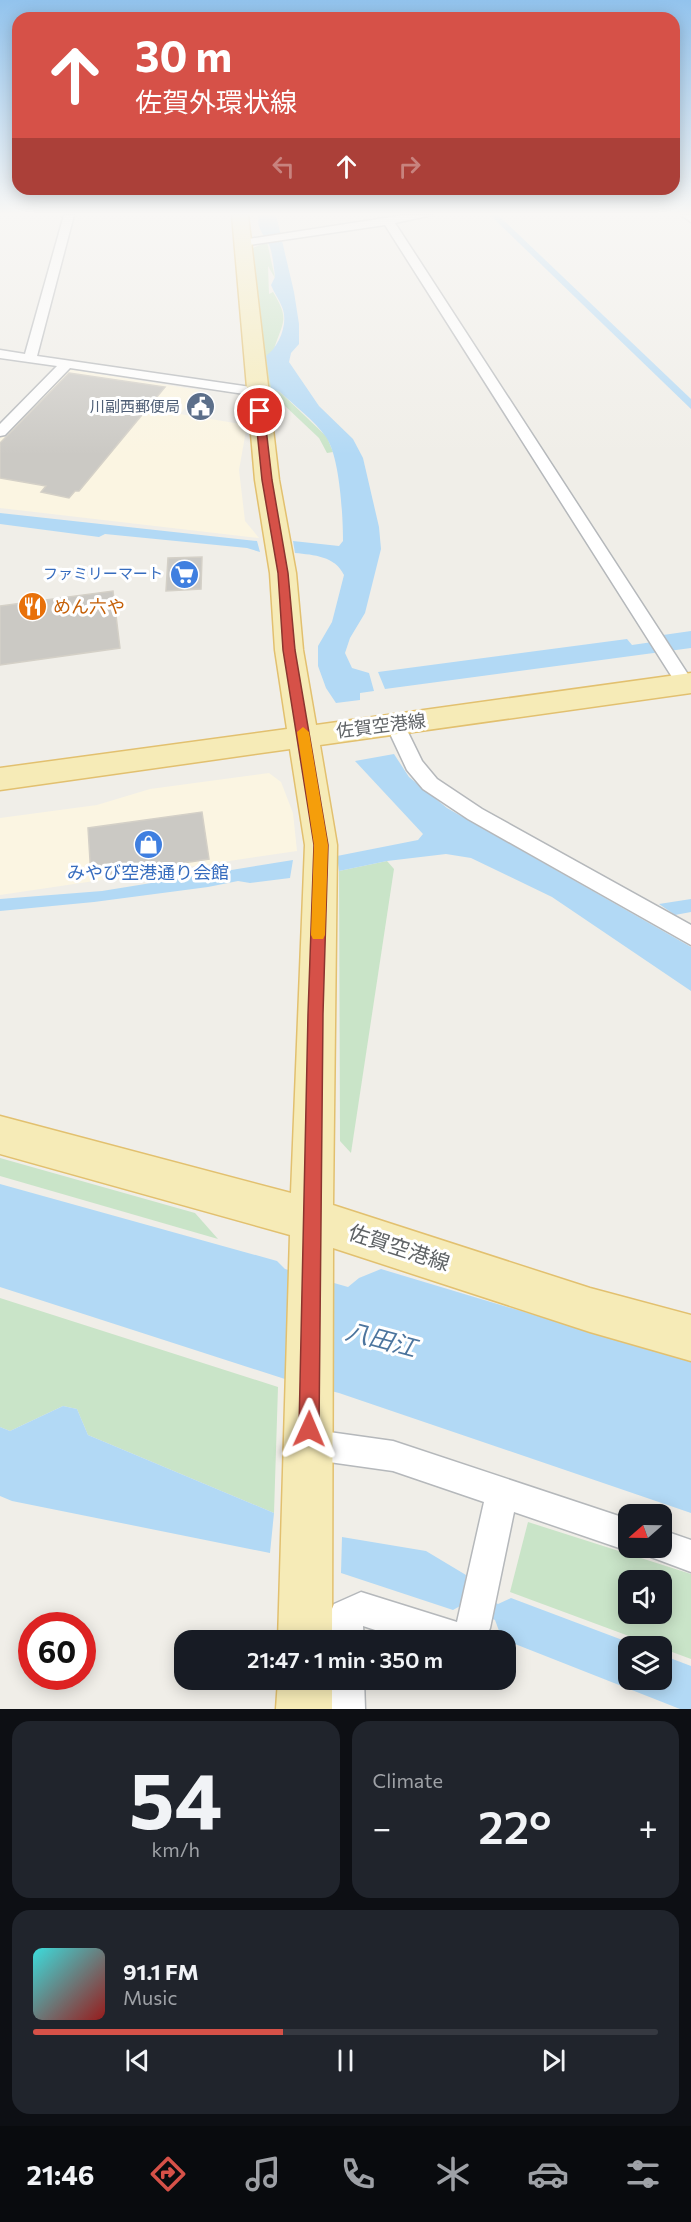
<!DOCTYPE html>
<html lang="en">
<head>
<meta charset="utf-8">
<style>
	body { margin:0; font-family:Commissioner,"Noto Sans JP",sans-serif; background:#20242c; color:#f1f3f6; height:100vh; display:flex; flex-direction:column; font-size:22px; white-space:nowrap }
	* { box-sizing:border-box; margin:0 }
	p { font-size:20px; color:#9ea1a6 }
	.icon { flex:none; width:33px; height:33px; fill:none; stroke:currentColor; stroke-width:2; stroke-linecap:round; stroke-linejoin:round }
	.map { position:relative; height:1709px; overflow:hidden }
	.side { display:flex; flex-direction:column; gap:12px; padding:12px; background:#0d0f14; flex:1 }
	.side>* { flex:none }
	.banner { position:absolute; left:12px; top:12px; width:668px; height:183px; border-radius:18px; box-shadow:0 3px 15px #0003; background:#d65148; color:#fff; overflow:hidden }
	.needle { width:39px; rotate:250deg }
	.tools { position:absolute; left:618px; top:1504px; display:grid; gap:12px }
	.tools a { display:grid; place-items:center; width:54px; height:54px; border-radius:12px; background:#171b24; box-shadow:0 3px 15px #0003; font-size:30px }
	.speed { position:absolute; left:18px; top:1612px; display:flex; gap:12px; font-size:30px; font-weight:700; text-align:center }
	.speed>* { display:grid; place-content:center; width:78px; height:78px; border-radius:50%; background:#171b24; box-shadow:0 3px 15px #0003; line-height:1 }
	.speed .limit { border:9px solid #d22; background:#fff; color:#111 }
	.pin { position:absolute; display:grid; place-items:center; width:51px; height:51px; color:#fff; margin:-26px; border:3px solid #fff; border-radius:50%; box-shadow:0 2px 6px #0007 }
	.me { position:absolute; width:66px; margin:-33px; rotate:1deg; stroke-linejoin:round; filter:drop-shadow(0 0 4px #0008) }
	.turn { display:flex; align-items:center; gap:21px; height:126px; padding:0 24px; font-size:27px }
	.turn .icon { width:78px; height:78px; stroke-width:2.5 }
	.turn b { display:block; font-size:42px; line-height:51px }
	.lanes { display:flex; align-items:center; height:57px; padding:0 24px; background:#0003; justify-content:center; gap:30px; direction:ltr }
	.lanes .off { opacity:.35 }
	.big { font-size:45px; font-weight:600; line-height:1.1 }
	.side .card { flex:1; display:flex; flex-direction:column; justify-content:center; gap:9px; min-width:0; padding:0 21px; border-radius:18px; background:#20242c }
	.side .dial { align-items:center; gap:0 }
	.dial b { font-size:78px; line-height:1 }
	.song { display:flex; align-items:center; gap:18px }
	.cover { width:72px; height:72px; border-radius:9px; background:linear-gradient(135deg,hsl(180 70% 55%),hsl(0 70% 35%)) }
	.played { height:6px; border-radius:3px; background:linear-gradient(90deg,#d65148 40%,#363941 40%) }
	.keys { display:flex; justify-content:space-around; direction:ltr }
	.heat { display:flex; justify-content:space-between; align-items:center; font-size:33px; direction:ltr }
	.side .tiles { flex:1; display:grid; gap:12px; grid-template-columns:1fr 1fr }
	.card:last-child { grid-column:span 2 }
	.trip { position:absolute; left:174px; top:1630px; width:342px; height:60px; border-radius:18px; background:#171b24; box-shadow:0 3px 15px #0003; font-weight:600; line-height:60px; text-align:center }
	.tab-bar { display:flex; height:96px; justify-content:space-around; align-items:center; background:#090b0e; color:#9ea1a6 }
	.tab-bar .icon { width:42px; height:42px }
	.tab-bar .current { color:#d65148 }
	.tab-bar b { font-size:27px; color:#f1f3f6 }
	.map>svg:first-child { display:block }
	.commercial { fill:#fbf5e2 }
	.green { fill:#c9e4c8; fill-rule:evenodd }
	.water { fill:#b2d9f5 }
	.building { fill:#cbc9c4; stroke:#d4d0c7; stroke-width:1.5 }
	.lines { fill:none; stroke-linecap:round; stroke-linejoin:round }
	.minor-casing { stroke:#b5b8bb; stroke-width:3 }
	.primary-casing { stroke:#e2c06f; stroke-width:3 }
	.minor { fill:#fff; fill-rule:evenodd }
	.primary { fill:#f6ebb7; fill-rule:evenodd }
	.route { fill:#d65148; stroke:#8b352f; stroke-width:1.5 }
	.slow { fill:#f59e0b }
	.labels { text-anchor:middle; stroke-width:6; stroke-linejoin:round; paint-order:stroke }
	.far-service-label { font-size:15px; fill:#4e5e75; stroke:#fff; text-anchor:end }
	.far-shop-label { font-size:15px; fill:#366cbe; stroke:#fff; text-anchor:end }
	.food-label { font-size:18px; fill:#c56008; stroke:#fff; text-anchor:start }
	.street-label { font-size:18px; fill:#5f6366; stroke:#fff }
	.shop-label { font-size:18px; fill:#366cbe; stroke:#fff }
	.near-street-label { font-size:21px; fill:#5f6366; stroke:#fff }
	.near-water-label { font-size:24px; font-style:italic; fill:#4c759e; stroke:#fff }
</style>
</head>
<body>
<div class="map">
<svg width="691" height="1709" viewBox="0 0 691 1709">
	<rect width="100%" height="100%" fill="#f0eee8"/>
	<g class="commercial">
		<path d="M67,369L199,390L180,414L247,425L239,470L245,521L259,538L0,508V438Z"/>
		<path d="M269,773L281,782L293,813L297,851L0,895V818L97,805L150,789Z"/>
	</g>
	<g class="green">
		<path d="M267,242L275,278L268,266L269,294L273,292C290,320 283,321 274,349C271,361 272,376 271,388L280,392L327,437L333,452L327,453L319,438L284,405L267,400L253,248Z"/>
		<path d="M387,861L394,869L351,1153L340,1141L339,871Z"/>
		<path d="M0,1158L195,1213L218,1239L0,1176Z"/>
		<path d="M0,1298L278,1387L274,1513L88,1435L77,1409L63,1406L10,1431L0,1427Z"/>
		<path d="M528,1522L691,1574V1659L510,1592ZM628,1581H662V1614H628Z"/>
	</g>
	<g class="water">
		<path d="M259,215H276L294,292L299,324V344L291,353L289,362L319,406L353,439L363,458L379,527L381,549L365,613L350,638L345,653L352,668L369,673L374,691L360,693V700L336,703L326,688L318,666V646L332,622L344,575C335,556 314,555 295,553L293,541L339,546L343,541C343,517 340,457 326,437C314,420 295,406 280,392L271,388L266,356C279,347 289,323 282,307C279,299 274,293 271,285L275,277C274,268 273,257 270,247C266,236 255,229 259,215Z"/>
		<path d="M490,215H498L691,399V409Z"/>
		<path d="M0,513L257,541L260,552L247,548L105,534L99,537L0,524Z"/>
		<path d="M691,631V648L385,689L378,672L627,639L632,645L666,640L663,635Z"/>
		<path d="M394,754L409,777L447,808L691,947V991L552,897L471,858L446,854L387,861L339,871L337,856L418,840L423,834L355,761Z"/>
		<path d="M293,860L290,878L250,883L238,881L208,887L94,902L0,911V899L102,891Z"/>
		<path d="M691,899V912L675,915L659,904Z"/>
		<path d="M0,1184L277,1261L285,1269L348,1287L359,1278L381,1269L691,1362V1513L339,1393L288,1380L0,1287Z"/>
		<path d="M63,1406L77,1409L88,1435L274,1513L270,1553L12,1501L0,1496V1427L10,1431Z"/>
		<path d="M342,1537L426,1551L466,1575L464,1589L498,1604L511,1598L641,1647H628V1680H662V1655L691,1666V1709H680L502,1639L495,1620L462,1605L453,1610L341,1573Z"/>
	</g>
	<g class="building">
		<path d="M69,373L165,387L79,491H75L69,498L41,492L46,486L0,478V443Z"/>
		<path d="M202,557L201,589L166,591L168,558Z"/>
		<path d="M113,591L120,648L0,665V606Z"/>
		<path d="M202,812L209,859L91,877L88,828Z"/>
	</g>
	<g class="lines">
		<defs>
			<g id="minor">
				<path d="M64,215H74L37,356L257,388L264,392L262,395L257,396L70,368L5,435L0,436V424L57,366L0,358V350L25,354Z"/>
				<path d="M404,215H432L395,223L691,679V688H679L385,225L242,246L237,243L242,240Z"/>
				<path d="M681,215H691V222Z"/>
				<path d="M395,718L402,720L422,761L437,779L482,809L691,925V945L468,819L423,789L407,770L386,725L388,720Z"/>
				<path d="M329,1432L393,1441L628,1519V1548H636L628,1551L514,1512L490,1628L484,1641H409L363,1626L364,1641H330L329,1616L334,1604L361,1592L457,1622L484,1502L393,1471L329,1462L318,1458L314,1447L318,1436Z"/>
				<path d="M662,1530L691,1540V1572L651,1557L647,1548H662Z"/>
				<path d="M330,1680H364L365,1709H329Z"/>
			</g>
			<g id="primary">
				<path d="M232,215H248L279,480L296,573L303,650L316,725L691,673V693L320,745L337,845L333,1205L590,1288L691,1315V1361L590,1332L333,1248L332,1641H278L290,1235L0,1154V1116L291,1193L305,845L290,749L0,790V768L287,729L275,650L270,573L255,480Z"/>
				<path d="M278,1680H332V1709H276Z"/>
			</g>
		</defs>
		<use href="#minor" class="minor-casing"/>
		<use href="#primary" class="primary-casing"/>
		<use href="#minor" class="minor"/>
		<use href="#primary" class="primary"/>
	</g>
	<linearGradient id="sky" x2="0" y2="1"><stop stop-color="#92c3ed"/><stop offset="0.47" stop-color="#f8f7f5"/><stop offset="1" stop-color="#f8f7f5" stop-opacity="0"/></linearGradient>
	<rect width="691" height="455" fill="url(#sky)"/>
	<path class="route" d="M260,408L264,411L272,480L288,573L295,650L328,845L323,1014L319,1429L316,1436L309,1439L302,1436L299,1429L308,1014L314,845L283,650L278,573L262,480L255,411Z"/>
	<path class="slow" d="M303,727L309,732L328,845L325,935L323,939H313L311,935L314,845L297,732Z"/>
	<defs>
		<symbol id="civic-disc" viewBox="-11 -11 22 22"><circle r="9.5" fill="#5c6f8a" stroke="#fff"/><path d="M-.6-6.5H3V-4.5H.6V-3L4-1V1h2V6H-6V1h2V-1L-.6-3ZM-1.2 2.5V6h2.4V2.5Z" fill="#fff"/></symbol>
		<symbol id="supermarket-disc" viewBox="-11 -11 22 22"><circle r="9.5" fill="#3f7fe0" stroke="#fff"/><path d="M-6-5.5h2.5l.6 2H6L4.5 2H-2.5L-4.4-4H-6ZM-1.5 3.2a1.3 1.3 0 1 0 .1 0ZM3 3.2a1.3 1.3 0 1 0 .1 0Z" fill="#fff"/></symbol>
		<symbol id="restaurant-disc" viewBox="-11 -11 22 22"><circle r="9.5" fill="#e8710a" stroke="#fff"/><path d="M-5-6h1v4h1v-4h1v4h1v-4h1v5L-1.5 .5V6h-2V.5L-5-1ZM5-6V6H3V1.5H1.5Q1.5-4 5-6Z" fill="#fff"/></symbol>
		<symbol id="shop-disc" viewBox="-11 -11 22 22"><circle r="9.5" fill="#3f7fe0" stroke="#fff"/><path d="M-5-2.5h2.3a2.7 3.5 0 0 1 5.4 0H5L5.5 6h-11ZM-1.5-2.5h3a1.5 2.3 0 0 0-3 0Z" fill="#fff"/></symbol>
	</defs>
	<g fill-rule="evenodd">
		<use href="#civic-disc" x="184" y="390" width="33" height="33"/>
		<use href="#supermarket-disc" x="168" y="558" width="33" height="33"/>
		<use href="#restaurant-disc" x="16" y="590" width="33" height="33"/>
		<use href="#shop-disc" x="132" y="828" width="33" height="33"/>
	</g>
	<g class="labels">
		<g class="far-service-label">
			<text x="180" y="412">川副西郵便局</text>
		</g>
		<g class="far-shop-label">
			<text x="163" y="579">ファミリーマート</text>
		</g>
		<g class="food-label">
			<text x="53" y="613">めん六や</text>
		</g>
		<g class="street-label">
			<text transform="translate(381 726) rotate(-7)" y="6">佐賀空港線</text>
		</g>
		<g class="shop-label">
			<text x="148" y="879">みやび空港通り会館</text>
		</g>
		<g class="near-street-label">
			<text transform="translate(399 1248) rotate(18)" y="7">佐賀空港線</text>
		</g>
		<g class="near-water-label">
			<text transform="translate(381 1340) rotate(15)" y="8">八田江</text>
		</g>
	</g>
</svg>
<div class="tools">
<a><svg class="needle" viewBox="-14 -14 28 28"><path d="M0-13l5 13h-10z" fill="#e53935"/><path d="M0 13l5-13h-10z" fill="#9ea1a6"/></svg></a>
<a><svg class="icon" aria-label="sound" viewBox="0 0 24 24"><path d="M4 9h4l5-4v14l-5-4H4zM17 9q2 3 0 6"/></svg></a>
<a><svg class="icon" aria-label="layers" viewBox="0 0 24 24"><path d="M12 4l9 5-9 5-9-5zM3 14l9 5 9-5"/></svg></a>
</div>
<div class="speed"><div class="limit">60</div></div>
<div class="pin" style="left:260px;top:411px;background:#d93025"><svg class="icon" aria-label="arrive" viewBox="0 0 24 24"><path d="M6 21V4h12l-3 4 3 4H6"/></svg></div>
<svg class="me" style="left:309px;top:1429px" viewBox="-20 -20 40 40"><path d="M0-17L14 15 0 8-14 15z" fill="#d65148" stroke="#fff" stroke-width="4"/></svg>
<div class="trip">21:47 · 1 min · 350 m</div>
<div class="banner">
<div class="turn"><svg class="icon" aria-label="ahead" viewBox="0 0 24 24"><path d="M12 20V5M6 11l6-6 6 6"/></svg><div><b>30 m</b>佐賀外環状線</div></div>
<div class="lanes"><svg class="icon off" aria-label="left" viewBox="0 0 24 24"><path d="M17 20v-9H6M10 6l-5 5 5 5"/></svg><svg class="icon" aria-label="ahead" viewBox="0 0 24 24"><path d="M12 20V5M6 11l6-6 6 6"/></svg><svg class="icon off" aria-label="right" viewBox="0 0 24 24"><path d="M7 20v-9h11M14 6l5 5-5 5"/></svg></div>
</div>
</div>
<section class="side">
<div class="tiles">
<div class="card dial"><b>54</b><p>km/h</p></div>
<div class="card"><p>Climate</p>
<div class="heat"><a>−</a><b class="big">22°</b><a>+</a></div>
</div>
<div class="card">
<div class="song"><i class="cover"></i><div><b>91.1 FM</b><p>Music</p></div></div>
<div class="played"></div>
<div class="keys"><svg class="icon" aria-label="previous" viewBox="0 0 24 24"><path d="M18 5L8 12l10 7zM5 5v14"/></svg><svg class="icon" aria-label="pause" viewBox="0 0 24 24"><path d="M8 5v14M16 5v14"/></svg><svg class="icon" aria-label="next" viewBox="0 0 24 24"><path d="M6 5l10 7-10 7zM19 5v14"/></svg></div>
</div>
</div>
</section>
<nav class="tab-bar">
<b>21:46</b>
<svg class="icon current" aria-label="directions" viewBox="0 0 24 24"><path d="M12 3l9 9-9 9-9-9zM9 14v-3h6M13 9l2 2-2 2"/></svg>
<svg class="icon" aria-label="music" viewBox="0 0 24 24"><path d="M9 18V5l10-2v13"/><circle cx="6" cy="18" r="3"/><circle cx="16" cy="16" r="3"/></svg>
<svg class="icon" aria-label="phone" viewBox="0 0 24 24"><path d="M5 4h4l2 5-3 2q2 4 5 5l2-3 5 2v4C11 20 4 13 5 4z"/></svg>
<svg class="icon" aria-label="climate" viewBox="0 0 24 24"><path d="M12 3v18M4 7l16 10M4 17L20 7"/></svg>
<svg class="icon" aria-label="car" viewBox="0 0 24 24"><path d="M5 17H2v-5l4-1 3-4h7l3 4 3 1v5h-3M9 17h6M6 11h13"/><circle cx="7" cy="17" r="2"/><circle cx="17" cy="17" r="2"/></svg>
<svg class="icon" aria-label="filters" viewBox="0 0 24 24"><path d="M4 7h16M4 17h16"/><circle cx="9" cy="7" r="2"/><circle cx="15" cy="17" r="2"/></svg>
</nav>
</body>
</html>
